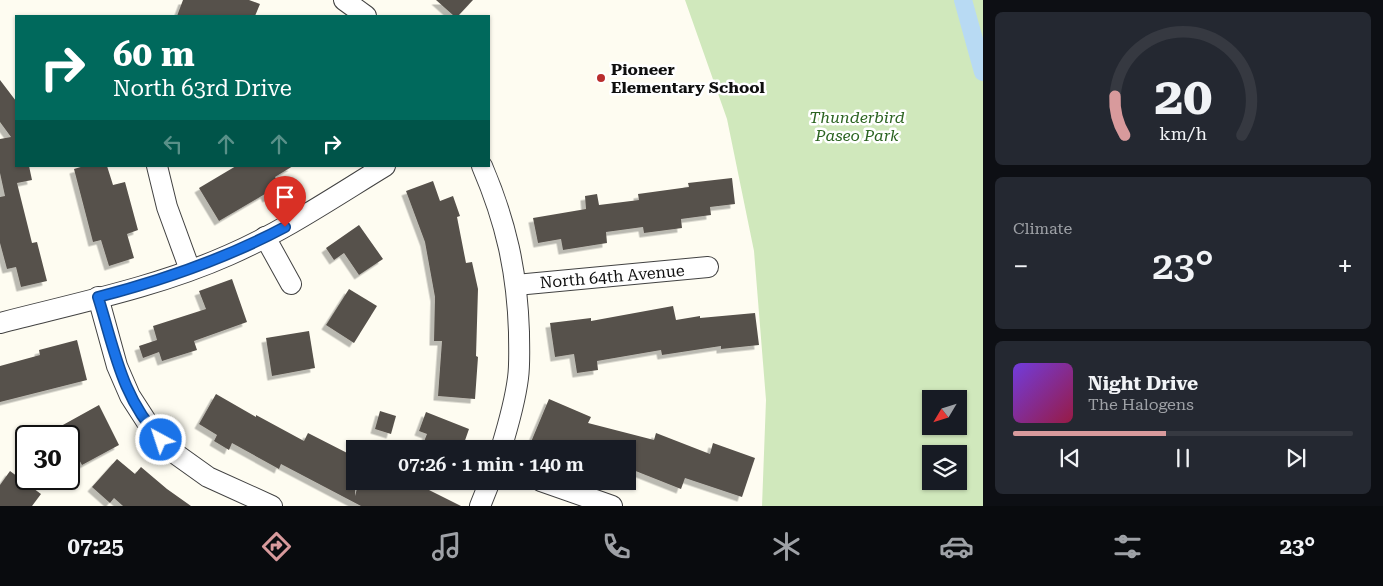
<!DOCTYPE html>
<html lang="en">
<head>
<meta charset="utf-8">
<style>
	body { margin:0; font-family:"Roboto Serif",serif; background:#242831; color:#f1f3f6; height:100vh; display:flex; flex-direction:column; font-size:19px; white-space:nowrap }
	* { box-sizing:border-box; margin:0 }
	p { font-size:16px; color:#9ea1a6 }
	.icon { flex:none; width:28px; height:28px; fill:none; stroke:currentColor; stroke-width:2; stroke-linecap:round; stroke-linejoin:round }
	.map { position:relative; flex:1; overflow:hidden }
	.sheet { display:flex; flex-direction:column; gap:12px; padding:12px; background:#0d0f14; width:400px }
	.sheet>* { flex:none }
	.guide { position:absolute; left:15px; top:15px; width:475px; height:152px; border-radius:0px; box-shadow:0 1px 4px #0004; background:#00695c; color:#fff; overflow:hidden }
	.needle { width:32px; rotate:232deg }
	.fabs { position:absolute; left:922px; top:390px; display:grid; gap:10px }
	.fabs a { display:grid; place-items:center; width:45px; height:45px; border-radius:0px; background:#171b24; box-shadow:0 1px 4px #0004; font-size:25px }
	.speed { position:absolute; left:15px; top:425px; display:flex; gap:10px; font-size:25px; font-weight:700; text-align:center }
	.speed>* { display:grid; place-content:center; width:65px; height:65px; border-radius:50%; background:#171b24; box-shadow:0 1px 4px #0004; line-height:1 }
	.speed .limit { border:2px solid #111; border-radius:8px; background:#fff; color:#111 }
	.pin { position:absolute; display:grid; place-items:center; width:42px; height:42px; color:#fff; margin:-51px -21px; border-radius:50% 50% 50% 0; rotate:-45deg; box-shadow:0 0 5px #0007 }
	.pin .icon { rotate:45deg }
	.me { position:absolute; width:55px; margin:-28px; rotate:320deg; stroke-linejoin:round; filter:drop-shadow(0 0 4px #0008) }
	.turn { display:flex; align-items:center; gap:18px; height:105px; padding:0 15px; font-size:22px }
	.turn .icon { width:65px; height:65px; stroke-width:2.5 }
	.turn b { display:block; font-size:35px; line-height:42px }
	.lanes { display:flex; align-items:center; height:48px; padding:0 15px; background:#0003; justify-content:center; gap:25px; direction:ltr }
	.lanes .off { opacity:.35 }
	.big { font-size:38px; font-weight:600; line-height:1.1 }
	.sheet .widget { flex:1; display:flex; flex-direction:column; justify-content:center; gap:8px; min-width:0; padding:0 18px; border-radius:8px; background:#242831 }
	.sheet .dial { align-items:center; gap:0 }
	.dial svg { height:130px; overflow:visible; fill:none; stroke:#363941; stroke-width:7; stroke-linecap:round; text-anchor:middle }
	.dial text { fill:#f1f3f6; stroke:none }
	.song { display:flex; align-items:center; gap:15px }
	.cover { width:60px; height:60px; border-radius:8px; background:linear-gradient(135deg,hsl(260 70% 55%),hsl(340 70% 35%)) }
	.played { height:5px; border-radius:2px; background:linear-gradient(90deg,#d89a9c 45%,#363941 45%) }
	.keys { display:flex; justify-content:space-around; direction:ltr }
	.heat { display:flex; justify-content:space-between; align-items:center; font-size:28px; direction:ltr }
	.trip { position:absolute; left:346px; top:440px; width:290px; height:50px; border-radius:0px; background:#171b24; box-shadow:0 1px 4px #0004; font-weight:600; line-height:50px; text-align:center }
	.menu { display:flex; height:80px; justify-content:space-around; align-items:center; background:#090b0e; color:#9ea1a6 }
	.menu .icon { width:35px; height:35px }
	.menu .active { color:#d89a9c }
	.menu b { font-size:22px; color:#f1f3f6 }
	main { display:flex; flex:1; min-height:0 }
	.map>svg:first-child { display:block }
	.green { fill:#d0e8bc; fill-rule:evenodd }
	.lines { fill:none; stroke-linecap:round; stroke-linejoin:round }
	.canal { stroke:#b8daf3; stroke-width:18 }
	.building { fill:#57514b; filter:url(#shadow) }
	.minor-casing { stroke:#424242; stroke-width:22 }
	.minor { stroke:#fff; stroke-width:20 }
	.route-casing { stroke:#114b97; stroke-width:12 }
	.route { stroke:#1a73e8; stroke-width:9 }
	.poi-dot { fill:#b92d2d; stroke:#fff; stroke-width:2 }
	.labels { text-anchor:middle; stroke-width:5; stroke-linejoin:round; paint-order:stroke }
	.poi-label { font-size:16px; font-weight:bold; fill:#0f0f0f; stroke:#fff; text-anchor:start }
	.park-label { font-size:16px; font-style:italic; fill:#2c6421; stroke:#fff }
	.street-label { font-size:16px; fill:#0f0f0f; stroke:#fff }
</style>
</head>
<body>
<main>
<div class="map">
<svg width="983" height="506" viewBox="0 0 983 506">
	<defs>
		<filter id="shadow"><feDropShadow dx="-4.5" dy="4.5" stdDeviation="0" flood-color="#0004"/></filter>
	</defs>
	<rect width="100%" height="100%" fill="#fefcf1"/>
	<path class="green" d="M685,0H983V506H762L766,400L754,251L727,119ZM931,399H959V426H931ZM931,454H959V481H931Z"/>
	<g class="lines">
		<path class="canal" d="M963,0L983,72"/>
	</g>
	<g class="building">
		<path d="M183,0H249L260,4L255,16H177Z"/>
		<path d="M436,0H473L458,16H454Z"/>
		<path d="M0,80L16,101V166H29L32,180L17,183L32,243L37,242L47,281L21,287L16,267L7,269L0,243V197L5,196L0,173V139L11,137L0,122Z"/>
		<path d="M84,166H107L113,185L125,182L138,230L127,234L134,258L109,266L101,240L93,242L74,169Z"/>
		<path d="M236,166H293L275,177L282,189L267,198L265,194L219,221L199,188Z"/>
		<path d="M732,178L735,204L710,207L711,215L681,219L682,228L644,233L643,227L606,232L607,243L563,250L561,239L538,243L533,218L586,209L585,196L597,194L599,205L639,200L638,194L689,187L688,183Z"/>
		<path d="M433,181L440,201L453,196L460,216L457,217L466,263L472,262L478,289L476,356L478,357L475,399L438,396L442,341H434L435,297L425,242L406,191Z"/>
		<path d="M359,225L383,259L359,275L344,253L334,260L326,248Z"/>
		<path d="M232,279L247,322L194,341L197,350L162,361L159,352L143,358L139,346L157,340L153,326L206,309L199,291Z"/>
		<path d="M349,289L377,306L354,343L326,325Z"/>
		<path d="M673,306L676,320L700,316V318L755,313L759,345L721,349V346L662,355L661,350L597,361L598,370L577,373L574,354L555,357L550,323L591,318V321Z"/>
		<path d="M309,331L315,368L272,376L266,338Z"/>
		<path d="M77,340L87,380L0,402V366L40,355L39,350Z"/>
		<path d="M216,394L256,417V415L304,441L308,433L355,457V496L359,481H411L461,506H361L281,464L279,469L232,443L229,450L214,441L217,435L199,424Z"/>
		<path d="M549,399L591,417L588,423L654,440L656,433L710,454L713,443L755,458L742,497L685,478L681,489L628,468V449H548L531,442Z"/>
		<path d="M99,405L119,445L82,465L74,451L69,455V436H43Z"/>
		<path d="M380,411L396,416L391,434L375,429Z"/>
		<path d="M426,412L469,429L462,449H421L427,434L419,431Z"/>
		<path d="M117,459L135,474L141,467L167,489L191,506H123L114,498L110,503L92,487Z"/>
		<path d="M10,471L41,494L32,506H0V485Z"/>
	</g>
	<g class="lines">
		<defs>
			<g id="minor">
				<path d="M344,0L366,16"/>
				<path d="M157,166L167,207L190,270"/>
				<path d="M482,166C506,222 517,271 519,332C519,347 520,364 518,378C515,402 508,426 501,449"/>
				<path d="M265,237L291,284"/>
				<path d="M516,285L708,267"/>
				<path d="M98,297L117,366L130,396L150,427L173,452L208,477L272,506"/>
				<path d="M0,323C77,303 157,287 229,255C284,231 334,197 385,166"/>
				<path d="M541,481L612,506"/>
				<path d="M480,506L490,481"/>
			</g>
		</defs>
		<use href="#minor" class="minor-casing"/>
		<use href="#minor" class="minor"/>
	</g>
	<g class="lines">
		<defs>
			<path id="route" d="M161,440C121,396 115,351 98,297C164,280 225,259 285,227"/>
		</defs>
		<use href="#route" class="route-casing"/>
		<use href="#route" class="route"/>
	</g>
	<circle class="poi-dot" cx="601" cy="78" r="5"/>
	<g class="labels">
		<g class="poi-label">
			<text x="611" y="75">Pioneer<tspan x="611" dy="18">Elementary School</tspan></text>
		</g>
		<g class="park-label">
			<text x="857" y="123">Thunderbird<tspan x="857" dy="18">Paseo Park</tspan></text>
		</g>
		<g class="street-label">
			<text transform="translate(612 276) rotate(-5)" y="6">North 64th Avenue</text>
		</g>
	</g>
</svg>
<div class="fabs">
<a><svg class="needle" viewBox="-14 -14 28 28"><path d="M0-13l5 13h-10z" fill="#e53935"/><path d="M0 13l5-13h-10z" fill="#9ea1a6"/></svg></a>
<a><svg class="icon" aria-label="layers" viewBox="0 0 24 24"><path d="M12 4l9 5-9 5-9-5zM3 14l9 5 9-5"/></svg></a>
</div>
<div class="speed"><div class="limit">30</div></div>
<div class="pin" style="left:285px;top:227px;background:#d93025"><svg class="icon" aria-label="arrive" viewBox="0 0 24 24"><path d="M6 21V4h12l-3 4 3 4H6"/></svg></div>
<svg class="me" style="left:161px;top:440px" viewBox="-20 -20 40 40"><circle r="17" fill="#1a73e8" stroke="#fff" stroke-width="3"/><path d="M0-11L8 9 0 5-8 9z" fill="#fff"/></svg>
<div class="trip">07:26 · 1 min · 140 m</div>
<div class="guide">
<div class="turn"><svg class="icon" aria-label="right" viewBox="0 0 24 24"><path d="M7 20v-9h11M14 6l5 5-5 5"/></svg><div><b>60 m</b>North 63rd Drive</div></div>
<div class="lanes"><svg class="icon off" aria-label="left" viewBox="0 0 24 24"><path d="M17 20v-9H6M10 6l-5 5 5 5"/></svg><svg class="icon off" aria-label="ahead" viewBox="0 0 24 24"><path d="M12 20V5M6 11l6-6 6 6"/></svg><svg class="icon off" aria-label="ahead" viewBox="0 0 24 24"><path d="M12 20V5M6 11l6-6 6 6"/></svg><svg class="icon" aria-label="right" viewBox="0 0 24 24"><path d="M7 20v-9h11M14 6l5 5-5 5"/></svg></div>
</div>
</div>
<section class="sheet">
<div class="widget dial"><svg viewBox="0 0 100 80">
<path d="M14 69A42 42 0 1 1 86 69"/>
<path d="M14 69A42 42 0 0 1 8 45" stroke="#d89a9c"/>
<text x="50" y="56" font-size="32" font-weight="700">20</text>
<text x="50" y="72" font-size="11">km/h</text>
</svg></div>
<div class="widget"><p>Climate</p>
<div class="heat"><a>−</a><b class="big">23°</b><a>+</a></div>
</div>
<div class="widget">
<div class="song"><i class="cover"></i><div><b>Night Drive</b><p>The Halogens</p></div></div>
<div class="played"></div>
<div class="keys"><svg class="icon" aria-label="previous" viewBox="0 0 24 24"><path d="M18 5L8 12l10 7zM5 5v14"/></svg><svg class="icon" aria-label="pause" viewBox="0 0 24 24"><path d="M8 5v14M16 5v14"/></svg><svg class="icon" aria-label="next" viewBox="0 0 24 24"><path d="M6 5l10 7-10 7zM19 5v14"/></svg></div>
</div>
</section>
</main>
<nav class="menu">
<b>07:25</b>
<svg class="icon active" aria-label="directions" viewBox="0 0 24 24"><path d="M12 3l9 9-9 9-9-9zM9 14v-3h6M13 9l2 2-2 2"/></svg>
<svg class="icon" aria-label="music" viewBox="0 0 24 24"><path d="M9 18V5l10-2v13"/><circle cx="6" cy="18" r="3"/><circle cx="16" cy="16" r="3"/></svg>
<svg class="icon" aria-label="phone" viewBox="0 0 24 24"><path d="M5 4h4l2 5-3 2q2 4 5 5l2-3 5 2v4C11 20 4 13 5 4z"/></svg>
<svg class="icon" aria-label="climate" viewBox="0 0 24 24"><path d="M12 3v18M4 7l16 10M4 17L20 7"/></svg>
<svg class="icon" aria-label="car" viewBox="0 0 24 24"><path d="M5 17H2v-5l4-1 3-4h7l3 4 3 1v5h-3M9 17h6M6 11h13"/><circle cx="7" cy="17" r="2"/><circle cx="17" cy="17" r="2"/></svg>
<svg class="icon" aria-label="filters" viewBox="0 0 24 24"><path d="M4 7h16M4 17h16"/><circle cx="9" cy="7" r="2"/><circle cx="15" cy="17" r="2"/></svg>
<b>23°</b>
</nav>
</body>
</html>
